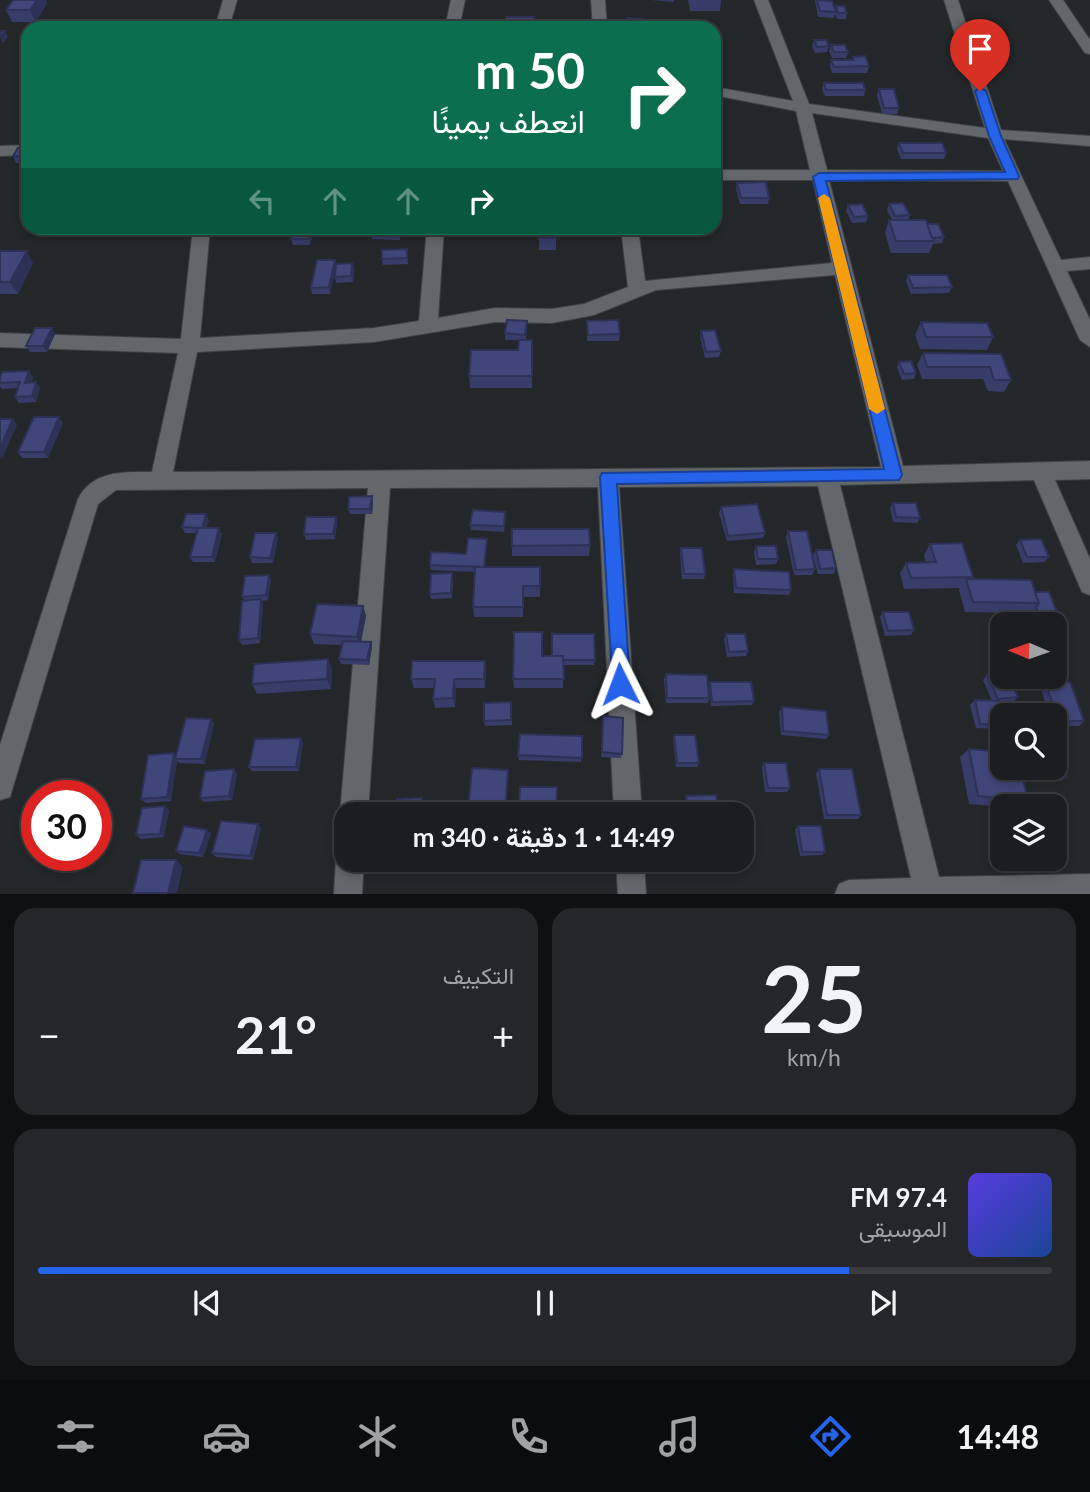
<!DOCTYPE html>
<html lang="ar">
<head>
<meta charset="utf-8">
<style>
	body { margin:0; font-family:Lato,Vazirmatn,sans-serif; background:#242629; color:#f1f3f6; direction:rtl; height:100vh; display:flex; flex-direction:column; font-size:26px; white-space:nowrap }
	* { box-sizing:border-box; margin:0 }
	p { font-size:23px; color:#a0a2a5 }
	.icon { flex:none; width:38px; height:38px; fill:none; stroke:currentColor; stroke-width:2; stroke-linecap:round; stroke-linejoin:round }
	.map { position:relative; height:894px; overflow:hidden; direction:ltr }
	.details { display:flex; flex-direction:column; gap:14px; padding:14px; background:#0f1012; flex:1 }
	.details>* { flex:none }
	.top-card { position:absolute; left:21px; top:21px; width:700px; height:214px; border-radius:21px; box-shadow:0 4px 10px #0003,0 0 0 2px #393b3e; direction:rtl; background:#0b6e4f; color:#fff; overflow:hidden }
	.needle { width:46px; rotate:272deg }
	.buttons { position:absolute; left:990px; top:612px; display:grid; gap:14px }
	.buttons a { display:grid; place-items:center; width:77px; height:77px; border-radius:14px; background:#1b1d20; box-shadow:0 4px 10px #0003,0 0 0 2px #393b3e; font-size:35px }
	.speed { position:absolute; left:21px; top:780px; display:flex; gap:14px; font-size:35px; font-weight:700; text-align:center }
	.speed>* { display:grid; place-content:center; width:91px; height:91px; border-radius:50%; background:#1b1d20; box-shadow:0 4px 10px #0003,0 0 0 2px #393b3e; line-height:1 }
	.speed .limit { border:10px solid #d22; background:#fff; color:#111 }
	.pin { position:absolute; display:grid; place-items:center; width:60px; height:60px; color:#fff; margin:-72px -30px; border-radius:50% 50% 50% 0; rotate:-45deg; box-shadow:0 0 7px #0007 }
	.pin .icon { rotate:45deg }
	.me { position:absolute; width:77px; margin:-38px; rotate:357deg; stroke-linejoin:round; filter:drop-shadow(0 0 5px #0008) }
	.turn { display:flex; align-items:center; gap:24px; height:147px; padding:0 21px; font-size:32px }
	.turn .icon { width:91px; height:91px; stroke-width:2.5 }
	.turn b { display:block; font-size:49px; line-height:60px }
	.lanes { display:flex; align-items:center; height:66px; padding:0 21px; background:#0003; justify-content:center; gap:35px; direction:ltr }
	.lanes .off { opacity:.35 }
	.big { font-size:52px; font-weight:700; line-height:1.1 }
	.details .tile { flex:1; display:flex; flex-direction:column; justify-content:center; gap:10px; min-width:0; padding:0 24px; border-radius:21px; background:#242629 }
	.details .dial { align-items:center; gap:0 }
	.dial b { font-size:91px; line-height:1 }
	.song { display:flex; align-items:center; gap:21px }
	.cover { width:84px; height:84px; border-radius:10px; background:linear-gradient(135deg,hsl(250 70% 55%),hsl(220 70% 35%)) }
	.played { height:7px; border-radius:4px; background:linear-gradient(90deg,#2563eb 80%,#393b3e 80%) }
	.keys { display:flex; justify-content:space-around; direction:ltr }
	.heat { display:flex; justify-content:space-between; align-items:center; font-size:38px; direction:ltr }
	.details .tiles { flex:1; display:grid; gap:14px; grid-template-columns:1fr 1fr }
	.tile:last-child { grid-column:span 2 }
	.trip { position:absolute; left:334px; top:802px; width:420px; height:70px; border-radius:21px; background:#1b1d20; box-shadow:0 4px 10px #0003,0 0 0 2px #393b3e; font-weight:700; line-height:70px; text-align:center; direction:rtl }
	.menu { display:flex; height:112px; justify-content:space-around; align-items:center; background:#0b0c0d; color:#a0a2a5 }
	.menu .icon { width:49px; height:49px }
	.menu .active { color:#2563eb }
	.menu b { font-size:32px; color:#f1f3f6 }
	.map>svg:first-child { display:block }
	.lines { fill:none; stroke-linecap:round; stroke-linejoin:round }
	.minor-casing { stroke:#404245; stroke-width:2 }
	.minor { fill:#63666a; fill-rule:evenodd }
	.wall { fill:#373c68 }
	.shaded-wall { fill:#2d3155 }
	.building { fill:#404679; stroke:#2d3155; stroke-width:2 }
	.route { fill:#2563eb; stroke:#184099; stroke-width:2 }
	.slow { fill:#f59e0b }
</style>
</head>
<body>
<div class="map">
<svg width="1090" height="894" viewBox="0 0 1090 894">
	<rect width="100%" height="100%" fill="#24272a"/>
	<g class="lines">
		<defs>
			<g id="minor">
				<path d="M223,0H237L229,28H215Z"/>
				<path d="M451,0H465L459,28H445Z"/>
				<path d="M591,0H605L607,28H593Z"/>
				<path d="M754,0H768L809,104L985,128L944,0H958L1001,130L1090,136V146L1004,139L1061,260L1090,257V269L1067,271L1090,320V347L1080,340L1008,181L829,180L903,466L1090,461V479L1055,480L1090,559V595L1082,592L1034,480L840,485L939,877L1090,874V894H835L839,884L849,880L911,878L818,486L619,487L642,814H614L598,487L390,488L368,814H346V825L340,814L368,488L116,490L98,504L13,787L10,797L0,800V745L78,499C93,470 124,472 152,472L178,353L0,347V333L181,339L193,228H210L200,338L374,328L419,321L427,228H444L438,318L495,308L552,309L584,304L628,287L621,228H638L645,281L832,263L813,180H714V170H810L796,111L714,95V87L793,101ZM812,113L988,138L1003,171L827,170ZM835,275L881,467L173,472L197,352L374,342L495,322L552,323L594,315L656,290Z"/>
				<path d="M1049,0H1063L1090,40V54L1085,53Z"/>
				<path d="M28,145V155L0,156V146Z"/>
				<path d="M346,846V859H364L362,894H334L336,859L340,849Z"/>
				<path d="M616,859H644L646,894H618Z"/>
			</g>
		</defs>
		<use href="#minor" class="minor-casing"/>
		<use href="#minor" class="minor"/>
	</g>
	<g class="wall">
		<path d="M13,0H54H46L47,3L36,22H12L6,10Z"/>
		<path d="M651,0H674V2Z"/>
		<path d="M688,0H721L720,11H690Z"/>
		<path d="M815,0H827L835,10L836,6L847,13L846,19H837L835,14L834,18L818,17Z"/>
		<path d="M627,18L642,19V28H626Z"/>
		<path d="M814,40L829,46L827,52L815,53L812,46Z"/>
		<path d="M831,45L848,52L846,58H832L829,51Z"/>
		<path d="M853,57L869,66L867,73H832L830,66L831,60H852Z"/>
		<path d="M824,83L865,90L864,96H825L822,89Z"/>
		<path d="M879,89L899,108L897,114H882L877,95Z"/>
		<path d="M714,129L718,146L717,152H714Z"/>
		<path d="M899,143L946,153L944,159H901L897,149Z"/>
		<path d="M28,148V163H16L13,156Z"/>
		<path d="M737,183L769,198L768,204H740L736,189Z"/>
		<path d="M889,204L910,215L908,220L927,224L944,237L942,243L933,244L929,253H891L885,233L889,220H892L887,210Z"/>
		<path d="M848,205L868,216L866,222L852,223L846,211Z"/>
		<path d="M106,228H125L123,232H108Z"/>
		<path d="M371,228H401L400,240L372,239L370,233Z"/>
		<rect x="539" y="228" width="17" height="22"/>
		<path d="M313,234L310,245H293L291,239Z"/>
		<path d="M407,249L408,264L383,265L382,259Z"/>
		<path d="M0,251L33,263L18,294H0Z"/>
		<path d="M335,260L336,266L330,294H312L311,288Z"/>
		<path d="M352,263L354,269L353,282L336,283L335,277Z"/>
		<path d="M908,275L952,287L949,293L911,294L906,281Z"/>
		<path d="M587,321L620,334L619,341H587Z"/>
		<path d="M921,322L993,337L987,350L920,349L915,335Z"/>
		<path d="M527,327L526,340H532V388H470L469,376L518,350L519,340H505V333Z"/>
		<path d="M701,331L721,351L719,357L705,358L700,337Z"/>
		<path d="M55,334L47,352H30L26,346Z"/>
		<path d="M923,353L1001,354L1011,380L1004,392L988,391L983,379H922L917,365Z"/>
		<path d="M899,362L916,373L914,379L902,380L897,368Z"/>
		<path d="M33,377L31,383L36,382L40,388L36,402L19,403L15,397L18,388L2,389L0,386V378Z"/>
		<path d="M63,423L48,458H22L18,452Z"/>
		<path d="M373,502L372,514H350L348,509Z"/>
		<path d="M893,503L920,518L917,523L893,522L890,508Z"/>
		<path d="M721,507L765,533L763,538L727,541L719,513Z"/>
		<path d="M336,517L337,523L335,539L306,540L304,534Z"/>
		<path d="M506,517L504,532L471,530L470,525Z"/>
		<path d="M209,520L206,528L222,534L215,562H193L190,557L197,533H185L182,527Z"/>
		<path d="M788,531L815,569L812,575H794L786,537Z"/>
		<path d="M276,533L278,538L273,563H252L250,557Z"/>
		<path d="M1020,540L1049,557L1044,562L1023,563L1016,545Z"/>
		<path d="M487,544L485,567H540V597H523V617H474L473,607L475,572L431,570L430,565L466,554Z"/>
		<path d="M930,544L973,577L972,579L1035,592L1062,625L1057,630H1055V625H1037L1032,612L1030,613L965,612L959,590L960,588L904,589L900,573L906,563L926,562L924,555Z"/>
		<path d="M590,545L589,556H512V546Z"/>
		<path d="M756,546L778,559L776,564L756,565L754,552Z"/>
		<path d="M681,548L705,574L704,579H682L680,553Z"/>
		<path d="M816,550L836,568L834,574H818L813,556Z"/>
		<path d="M734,569L791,590L789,595L734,593L733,574Z"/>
		<path d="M269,575L271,580L268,600L262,601L263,604L260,643L242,645L239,640L244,600L242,597Z"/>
		<path d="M453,579L452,598L431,599L430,594Z"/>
		<path d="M363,606L366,616L361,642H371L372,647L369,665L341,664L339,659L342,645L314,644L310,634Z"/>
		<path d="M883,612L914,630L911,635L885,636L880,617Z"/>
		<path d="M726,634L748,651L746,656L727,657L724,639Z"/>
		<path d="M542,656L595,660L594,665H563V688H514L513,679Z"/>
		<path d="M485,661L486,670L485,688H456L455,707L435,708L433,699L434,688H414L411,679Z"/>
		<path d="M332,668L331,689L257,694L252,684Z"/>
		<path d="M666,674L709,698L708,703H666L664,679Z"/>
		<path d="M987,675L1018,697L1014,701L1000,703L1003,716V727L1001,729L976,728L970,705L975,700L992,701L983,680Z"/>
		<path d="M710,682L754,701L752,705L711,706L709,687Z"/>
		<path d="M1045,682L1084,721L1079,726H1055V716H1050L1040,687Z"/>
		<path d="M511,702L512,725L485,726L484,721Z"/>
		<path d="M782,707L829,735L826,739L781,735L779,712Z"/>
		<path d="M603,716L622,754L621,758L601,757Z"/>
		<path d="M214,723L205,764L179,763L177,761L171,801L146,803L141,799L176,756Z"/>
		<path d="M674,735L699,763L697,767H676L673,740Z"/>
		<path d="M582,736L581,762L519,760L518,755Z"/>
		<path d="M303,742L299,771H252L249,767Z"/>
		<path d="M969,749L997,772L1028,801L1020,807H1003L969,804L960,757Z"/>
		<path d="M764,763L790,788L787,792H765L762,767Z"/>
		<path d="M1032,768H1055L1067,777L1061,781H1037Z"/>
		<path d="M234,769L237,774L232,800L204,802L200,798Z"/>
		<path d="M819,769L861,815L858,819H824L816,773Z"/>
		<path d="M508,770L505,814H469L468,811Z"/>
		<path d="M520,787H557L556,814L520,813Z"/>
		<path d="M686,796L719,814H686L685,800Z"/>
		<path d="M1033,802L1056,803L1065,836L1059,839H1055V807H1028V806Z"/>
		<path d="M165,806L169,810L164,837L141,839L136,835Z"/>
		<path d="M798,826L825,852L822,855L800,856L795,830Z"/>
		<path d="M261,828L253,860L216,857L212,853Z"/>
		<path d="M211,833L203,857L180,854L176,851Z"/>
	</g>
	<g class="shaded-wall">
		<path d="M37,0H46L47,3L36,22L30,10Z"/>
		<path d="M5,31L8,37L3,43L0,37Z"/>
		<path d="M312,228L313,234L310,245L309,239Z"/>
		<path d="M27,251L33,263L18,294L10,282Z"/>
		<path d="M335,260L336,266L330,294L329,287Z"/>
		<path d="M352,263L354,269L353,282L351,276Z"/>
		<path d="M52,328L55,334L47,352L43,346Z"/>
		<path d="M29,371L33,377L29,389L25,383Z"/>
		<path d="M36,382L40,388L36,402L32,396Z"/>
		<path d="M59,417L63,423L48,458L44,452Z"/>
		<path d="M13,419L17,425L2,459L0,456V448Z"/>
		<path d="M372,496L373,502L372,514L370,509Z"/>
		<path d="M206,514L209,520L205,533L202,528Z"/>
		<path d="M336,517L337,523L335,539L333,534Z"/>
		<path d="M219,528L222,534L215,562L212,557Z"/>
		<path d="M276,533L278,538L273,563L270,558Z"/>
		<path d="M269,575L271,580L268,600L266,595Z"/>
		<path d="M261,599L263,604L260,643L258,638Z"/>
		<path d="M363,606L366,616L360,646L357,637Z"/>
		<path d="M371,642L372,647L369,665L367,660Z"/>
		<path d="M328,659L332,668L331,689L327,679Z"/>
		<path d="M485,661L486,670L485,688L484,679Z"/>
		<path d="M454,679L456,688L455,707L453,698Z"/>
		<path d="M211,719L214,723L205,764L201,759Z"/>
		<path d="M301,738L303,742L299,771L296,767Z"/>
		<path d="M174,753L177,757L175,759L177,761L171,801L167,797Z"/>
		<path d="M234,769L237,774L232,800L229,796Z"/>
		<path d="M165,806L169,810L164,837L160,834Z"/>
		<path d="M258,824L261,828L253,860L250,856Z"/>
		<path d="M207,830L211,833L203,857L199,853Z"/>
		<path d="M176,860L183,867L177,893H168Z"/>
	</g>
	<g class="building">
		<path d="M13,0H37L30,10H6Z"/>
		<path d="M817,0L832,1L836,12L820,11Z"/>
		<path d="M836,6H844L847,13H838Z"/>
		<path d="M506,17H534L533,28H506Z"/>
		<path d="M627,18L642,19V25L627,24Z"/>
		<path d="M0,31H5L0,37Z"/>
		<path d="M814,40H826L829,46L817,47Z"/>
		<path d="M831,45H845L848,52H834Z"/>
		<path d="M865,56L869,66L834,67L831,60H854L853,57Z"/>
		<path d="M824,83H863L865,90H826Z"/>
		<path d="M879,89H894L899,108H884Z"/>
		<path d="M714,129H715L718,146H714Z"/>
		<path d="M899,143H942L946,153H903Z"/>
		<path d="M18,148H28V157L13,156Z"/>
		<path d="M766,182L769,198H741L737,183Z"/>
		<path d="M903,203L910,215L895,216L889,204Z"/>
		<path d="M862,204L868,216L854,217L848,205Z"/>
		<path d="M889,220H926L934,241H896Z"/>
		<path d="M927,224H938L944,237L932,238Z"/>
		<path d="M294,228H312L309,239H291Z"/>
		<path d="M371,228H400L399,233H370Z"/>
		<rect x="539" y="228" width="17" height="10"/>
		<path d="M407,249V258L382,259V250Z"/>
		<path d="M0,251H27L10,282H0Z"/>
		<path d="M317,260H335L329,287L311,288Z"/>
		<path d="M352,263L351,276L335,277L336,264Z"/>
		<path d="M908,275H947L952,287L913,288Z"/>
		<path d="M507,320L527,321L525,335L505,333Z"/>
		<path d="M618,320L620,334L588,335L587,321Z"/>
		<path d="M921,322L987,323L993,337H926Z"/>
		<path d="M35,328H52L43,346H26Z"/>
		<path d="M715,330L721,351L706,352L701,331Z"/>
		<path d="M519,340H532V376H469L471,350H518Z"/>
		<path d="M923,353L1001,354L1011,380H994L990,367H927Z"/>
		<path d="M911,361L916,373L904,374L899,362Z"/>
		<path d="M29,371L25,383L36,382L32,396L15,397L20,382L0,383V378L2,372Z"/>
		<path d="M34,417H59L44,452H18Z"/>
		<path d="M0,419H13L0,448Z"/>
		<path d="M372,496L370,509H348L349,497Z"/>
		<path d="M893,503H916L920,518L896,517Z"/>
		<path d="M757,504L765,533L728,536L721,507Z"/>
		<path d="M473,510L505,512L504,526L470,525Z"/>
		<path d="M186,514H206L202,528L182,527Z"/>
		<path d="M306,517H336L333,534H304Z"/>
		<path d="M198,528H219L212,557H190Z"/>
		<path d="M512,529H589L590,545L512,546Z"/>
		<path d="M788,531H807L815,569L796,570Z"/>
		<path d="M255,533H276L270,558L250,557Z"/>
		<path d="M468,538L487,539L484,567L430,565L431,552L466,554Z"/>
		<path d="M1041,539L1049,557H1027L1020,540Z"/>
		<path d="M962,543L973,577L911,578L906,563L936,562L930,544Z"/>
		<path d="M756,546H776L778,559H758Z"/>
		<path d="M681,548H702L705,574H684Z"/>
		<path d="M816,550H832L836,568L820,569Z"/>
		<path d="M475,567H540V586H523V607H473Z"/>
		<path d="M734,569L789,572L791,590L736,588Z"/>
		<path d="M452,573L451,593L430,594L431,574Z"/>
		<path d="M269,575L266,595L242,597L245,576Z"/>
		<path d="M966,579L1031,580L1039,603L973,602Z"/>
		<path d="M1035,592H1049L1062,625H1043L1036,607L1039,603Z"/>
		<path d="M261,599L258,638L239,640L242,601Z"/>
		<path d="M317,604L363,606L357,637L310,634Z"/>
		<path d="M883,612H909L914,630L888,631Z"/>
		<path d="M514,632H542V656H563L564,679H513Z"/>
		<path d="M552,634H594L595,660H563V656H552Z"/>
		<path d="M726,634H745L748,651L729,652Z"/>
		<path d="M343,641L371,642L367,660L339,659Z"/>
		<path d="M328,659L327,679L252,684L254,664Z"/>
		<path d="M412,661H485L484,679H454L453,698L433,699L435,679H411Z"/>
		<path d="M666,674L707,675L709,698H667Z"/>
		<path d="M1003,674V677H1009L1018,697L998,699L987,675Z"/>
		<path d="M710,682H751L754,701L712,702Z"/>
		<path d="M1045,682H1070L1084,721H1059Z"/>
		<path d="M975,700L999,701L1003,716V725L980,724Z"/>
		<path d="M511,702V720L484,721V703Z"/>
		<path d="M782,707L826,711L829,735L783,731Z"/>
		<path d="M603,716L623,718L622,754L602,752Z"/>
		<path d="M186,718L211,719L201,759H175Z"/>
		<path d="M520,734L582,736V758L518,755Z"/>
		<path d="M674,735H695L699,763H677Z"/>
		<path d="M301,738L296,767H249L255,739Z"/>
		<path d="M1055,745L1067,777H1042L1039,768H1055Z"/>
		<path d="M969,749L992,751L997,772L1022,774L1028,801L978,796Z"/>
		<path d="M174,753L167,797L141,799L148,755Z"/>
		<path d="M764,763H786L790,788H768Z"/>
		<path d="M472,768L508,770L505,813L468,811Z"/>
		<path d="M234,769L229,796L200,798L205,771Z"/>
		<path d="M819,769H852L861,815H827Z"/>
		<path d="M520,787H557L556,810L519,809Z"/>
		<path d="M716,795L719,814H688L686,796Z"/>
		<path d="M422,798L421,814H396L397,799Z"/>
		<path d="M1033,802L1056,803L1065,836L1055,835V807H1034Z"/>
		<path d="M165,806L160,834L136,835L142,808Z"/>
		<path d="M221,821L258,824L250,856L212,853Z"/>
		<path d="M184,826L207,830L199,853L176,851Z"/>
		<path d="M798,826H821L825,852H802Z"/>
		<path d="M141,860H176L168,893H133Z"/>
	</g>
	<path class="route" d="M980,87L986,91L1001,136L1019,176L1018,179L826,181L902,475L899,480L617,484L630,684L627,691L620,693L613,691L600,477L602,473L884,469L813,177L819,173L1005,172L989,136L975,91Z"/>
	<path class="slow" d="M824,194L830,198L885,409L877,414L869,409L818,198Z"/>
</svg>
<div class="buttons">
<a><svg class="needle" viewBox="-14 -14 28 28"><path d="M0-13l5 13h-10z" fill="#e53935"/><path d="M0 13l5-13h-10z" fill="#a0a2a5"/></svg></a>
<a><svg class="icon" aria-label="search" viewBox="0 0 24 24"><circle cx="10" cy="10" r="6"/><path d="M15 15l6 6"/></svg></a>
<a><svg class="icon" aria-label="layers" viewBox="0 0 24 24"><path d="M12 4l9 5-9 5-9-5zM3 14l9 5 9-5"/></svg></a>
</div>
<div class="speed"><div class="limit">30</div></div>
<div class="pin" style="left:980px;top:91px;background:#d93025"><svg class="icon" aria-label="arrive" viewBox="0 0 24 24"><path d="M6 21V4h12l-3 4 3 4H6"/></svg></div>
<svg class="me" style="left:620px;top:684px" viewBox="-20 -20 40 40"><path d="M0-17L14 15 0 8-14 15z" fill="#2563eb" stroke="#fff" stroke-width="4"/></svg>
<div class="trip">14:49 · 1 دقيقة · 340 m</div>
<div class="top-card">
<div class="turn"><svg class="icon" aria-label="right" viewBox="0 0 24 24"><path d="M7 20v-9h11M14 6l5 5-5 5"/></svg><div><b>50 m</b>انعطف يمينًا</div></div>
<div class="lanes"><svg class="icon off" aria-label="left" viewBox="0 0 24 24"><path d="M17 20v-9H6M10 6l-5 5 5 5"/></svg><svg class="icon off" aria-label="ahead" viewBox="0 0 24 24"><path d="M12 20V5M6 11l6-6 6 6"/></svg><svg class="icon off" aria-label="ahead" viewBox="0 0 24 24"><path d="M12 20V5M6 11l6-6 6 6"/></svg><svg class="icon" aria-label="right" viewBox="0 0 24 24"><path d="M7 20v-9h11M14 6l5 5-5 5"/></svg></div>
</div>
</div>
<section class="details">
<div class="tiles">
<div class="tile dial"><b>25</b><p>km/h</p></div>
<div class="tile"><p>التكييف</p>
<div class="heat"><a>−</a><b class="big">21°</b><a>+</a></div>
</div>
<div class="tile">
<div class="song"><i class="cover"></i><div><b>97.4 FM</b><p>الموسيقى</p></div></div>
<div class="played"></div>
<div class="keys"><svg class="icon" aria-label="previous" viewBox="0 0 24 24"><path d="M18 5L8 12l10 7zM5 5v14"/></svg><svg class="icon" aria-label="pause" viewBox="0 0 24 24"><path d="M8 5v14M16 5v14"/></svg><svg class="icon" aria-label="next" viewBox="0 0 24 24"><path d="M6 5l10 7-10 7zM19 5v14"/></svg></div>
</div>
</div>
</section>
<nav class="menu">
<b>14:48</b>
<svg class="icon active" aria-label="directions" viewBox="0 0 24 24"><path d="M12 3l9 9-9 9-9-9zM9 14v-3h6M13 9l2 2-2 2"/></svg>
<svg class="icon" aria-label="music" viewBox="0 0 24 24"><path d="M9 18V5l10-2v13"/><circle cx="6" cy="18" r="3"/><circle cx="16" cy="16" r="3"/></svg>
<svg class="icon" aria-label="phone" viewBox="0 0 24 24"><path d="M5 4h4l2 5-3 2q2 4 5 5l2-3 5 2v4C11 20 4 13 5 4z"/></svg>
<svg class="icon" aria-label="climate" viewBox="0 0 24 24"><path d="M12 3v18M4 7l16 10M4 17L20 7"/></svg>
<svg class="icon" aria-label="car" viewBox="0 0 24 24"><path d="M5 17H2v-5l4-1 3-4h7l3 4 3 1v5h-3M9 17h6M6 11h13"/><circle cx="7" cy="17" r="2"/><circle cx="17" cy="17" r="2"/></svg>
<svg class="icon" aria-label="filters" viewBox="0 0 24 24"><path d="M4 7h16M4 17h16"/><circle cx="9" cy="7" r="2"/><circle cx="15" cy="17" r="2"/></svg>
</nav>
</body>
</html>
